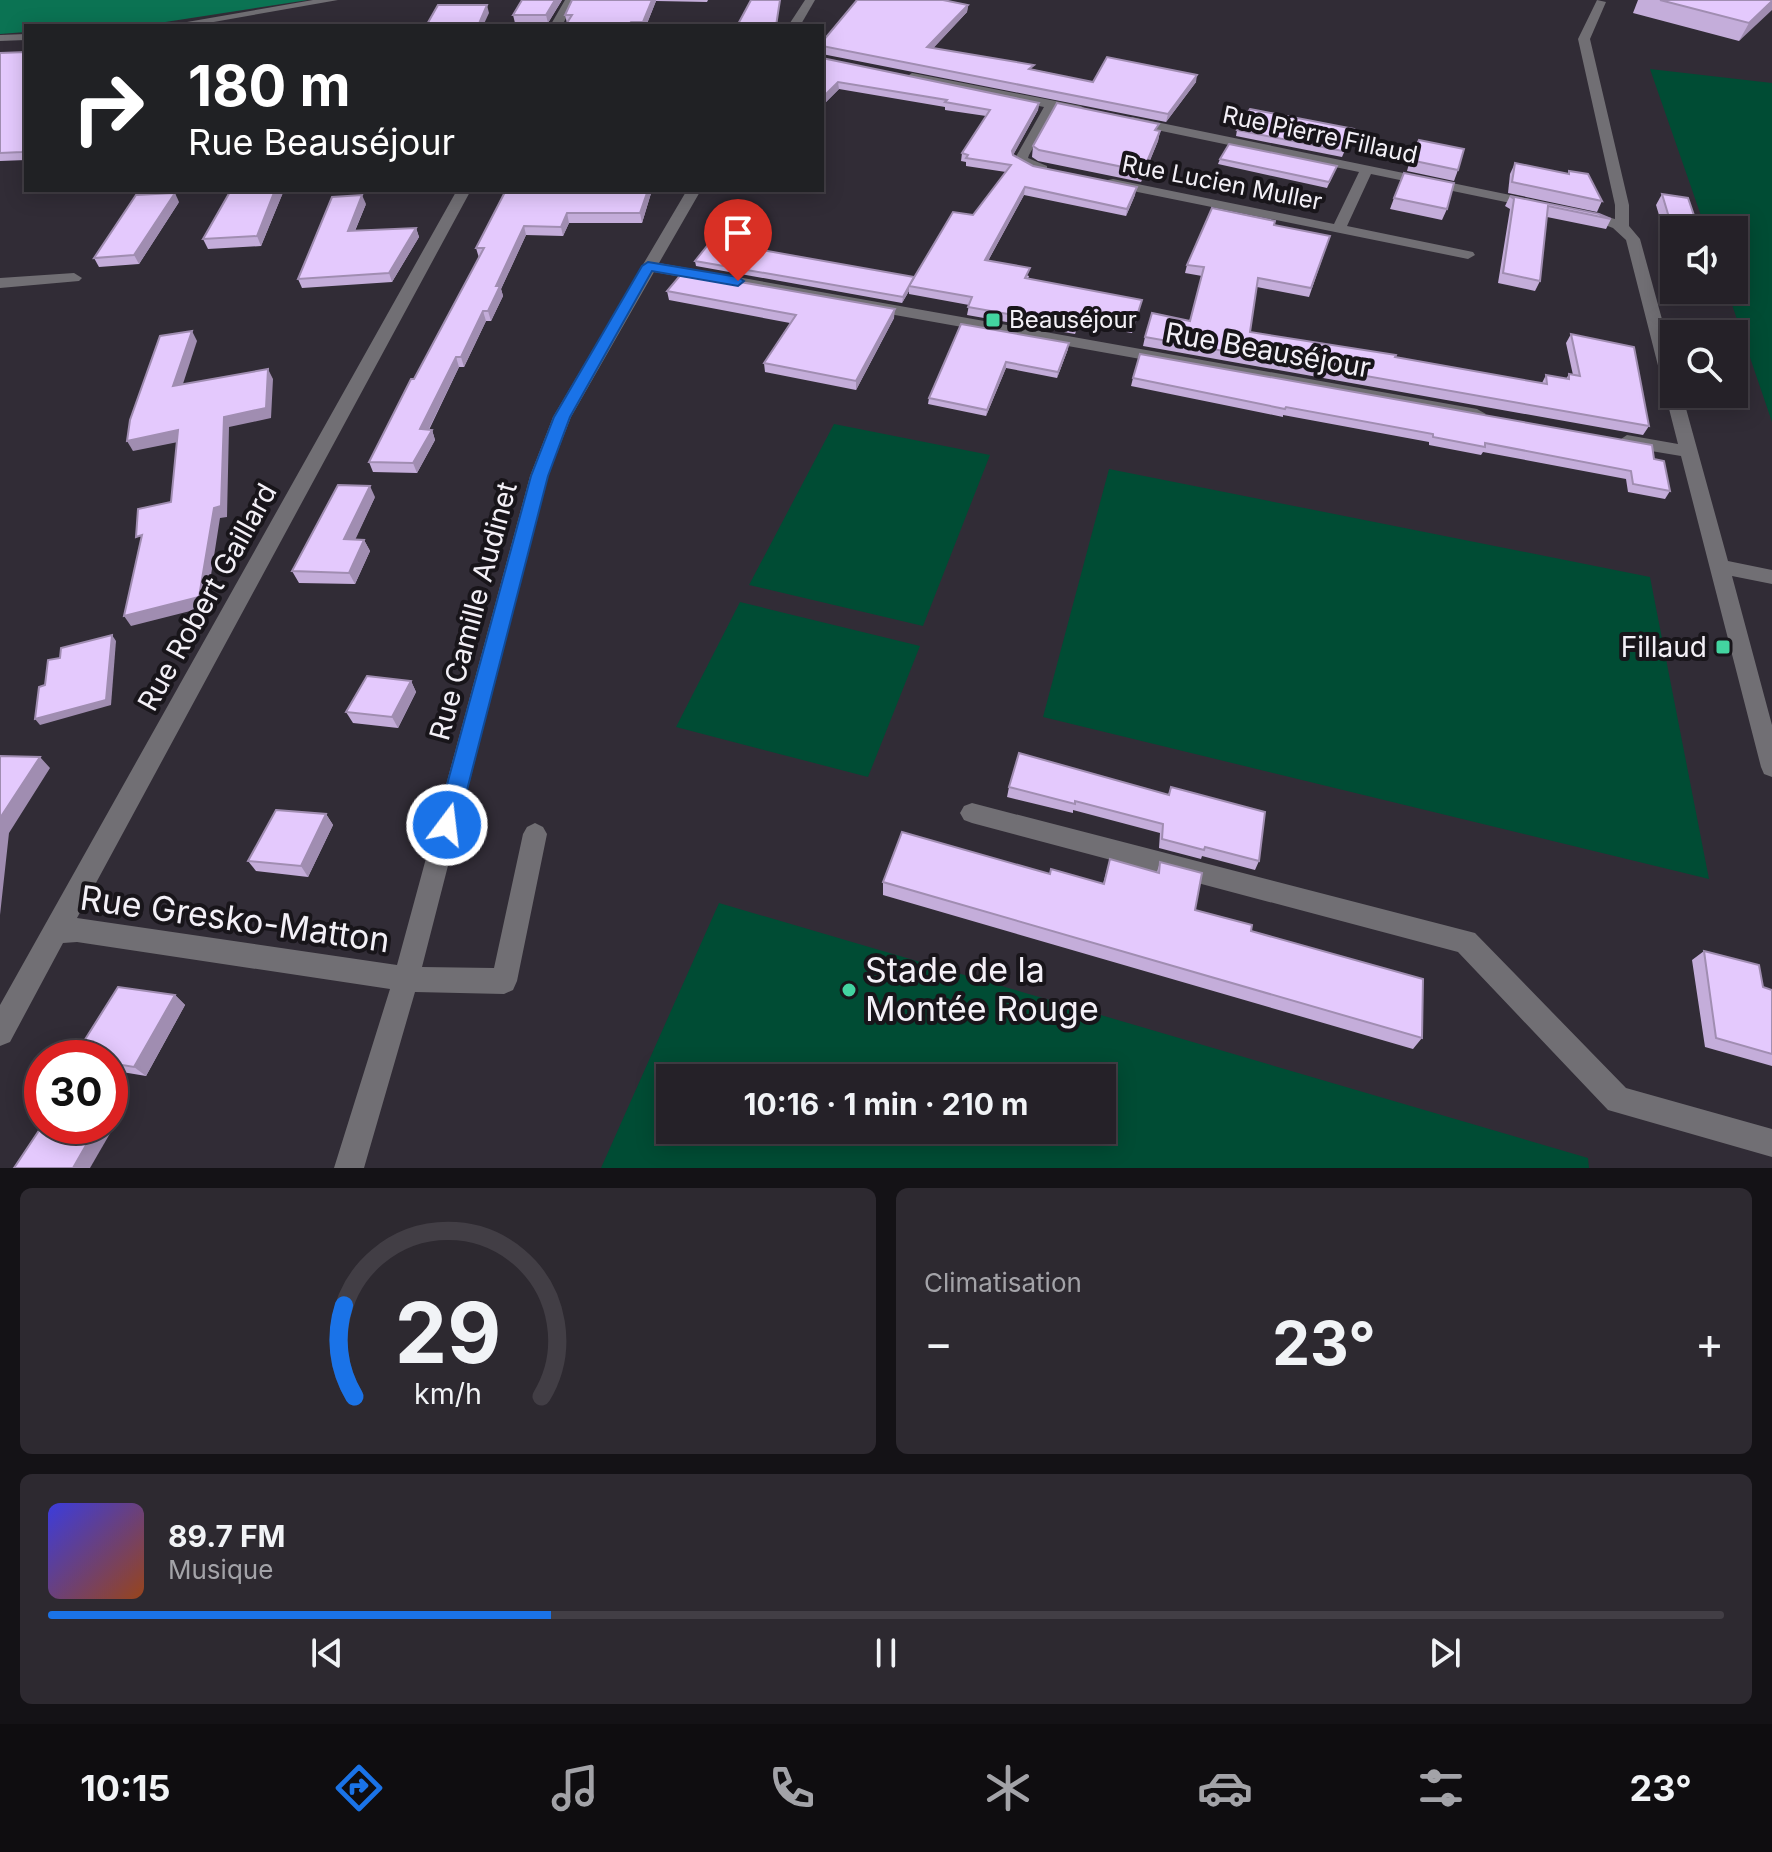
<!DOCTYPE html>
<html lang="fr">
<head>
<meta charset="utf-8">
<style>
	body { margin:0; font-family:Inter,sans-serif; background:#2d2930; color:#f1f3f6; height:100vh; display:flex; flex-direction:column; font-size:30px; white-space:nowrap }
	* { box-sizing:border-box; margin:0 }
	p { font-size:26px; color:#a3a3a8 }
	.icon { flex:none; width:44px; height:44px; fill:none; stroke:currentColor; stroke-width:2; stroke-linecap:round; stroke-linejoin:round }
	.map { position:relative; height:1168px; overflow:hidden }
	.side { display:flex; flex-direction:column; gap:20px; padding:20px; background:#141216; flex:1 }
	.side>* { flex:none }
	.top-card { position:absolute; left:24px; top:24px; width:800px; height:168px; border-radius:0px; box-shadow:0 4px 20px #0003,0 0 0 2px #423e45; background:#202124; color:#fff; overflow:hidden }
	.buttons { position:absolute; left:1660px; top:216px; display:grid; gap:16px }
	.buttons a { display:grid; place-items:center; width:88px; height:88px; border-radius:0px; background:#252128; box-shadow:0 4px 20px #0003,0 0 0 2px #423e45; font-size:40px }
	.speed { position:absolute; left:24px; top:1040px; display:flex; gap:16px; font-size:40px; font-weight:700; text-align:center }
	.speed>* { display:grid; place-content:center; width:104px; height:104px; border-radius:50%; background:#252128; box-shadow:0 4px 20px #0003,0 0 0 2px #423e45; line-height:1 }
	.speed .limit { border:12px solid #d22; background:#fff; color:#111 }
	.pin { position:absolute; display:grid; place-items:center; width:68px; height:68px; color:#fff; margin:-82px -34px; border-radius:50% 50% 50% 0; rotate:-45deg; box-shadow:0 0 8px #0007 }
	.pin .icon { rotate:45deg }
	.me { position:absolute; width:88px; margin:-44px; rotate:15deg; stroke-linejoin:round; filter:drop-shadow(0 0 6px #0008) }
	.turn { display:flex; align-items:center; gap:28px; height:168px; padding:0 32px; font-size:36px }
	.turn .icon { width:104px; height:104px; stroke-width:2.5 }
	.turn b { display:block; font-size:56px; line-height:68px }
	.big { font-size:60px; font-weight:700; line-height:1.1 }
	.side .widget { flex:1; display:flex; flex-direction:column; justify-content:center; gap:12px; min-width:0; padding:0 28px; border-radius:12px; background:#2d2930 }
	.side .dial { align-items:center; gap:0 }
	.dial svg { height:208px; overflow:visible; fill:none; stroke:#423e45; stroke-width:7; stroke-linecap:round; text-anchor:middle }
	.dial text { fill:#f1f3f6; stroke:none }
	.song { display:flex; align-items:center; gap:24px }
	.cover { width:96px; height:96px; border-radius:12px; background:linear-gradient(135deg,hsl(240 70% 55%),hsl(20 70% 35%)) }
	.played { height:8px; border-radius:4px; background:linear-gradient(90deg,#1a73e8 30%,#423e45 30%) }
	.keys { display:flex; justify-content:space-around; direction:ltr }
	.heat { display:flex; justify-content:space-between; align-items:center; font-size:44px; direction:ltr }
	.side .tiles { flex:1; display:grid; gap:20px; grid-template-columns:1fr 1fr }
	.widget:last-child { grid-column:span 2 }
	.trip { position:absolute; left:656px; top:1064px; width:460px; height:80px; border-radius:0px; background:#252128; box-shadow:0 4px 20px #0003,0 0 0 2px #423e45; font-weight:700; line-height:80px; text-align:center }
	.tabs { display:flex; height:128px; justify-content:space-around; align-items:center; background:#0f0d10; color:#a3a3a8 }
	.tabs .icon { width:56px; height:56px }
	.tabs .on { color:#1a73e8 }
	.tabs b { font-size:36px; color:#f1f3f6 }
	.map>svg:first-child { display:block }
	.green { fill:#004c34; fill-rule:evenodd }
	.forest { fill:#0b7353 }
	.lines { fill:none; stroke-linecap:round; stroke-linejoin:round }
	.minor { fill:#716f74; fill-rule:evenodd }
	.wall { fill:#c4adda }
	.shaded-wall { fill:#a08db1 }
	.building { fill:#e4c9fd; stroke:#a08db1; stroke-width:2 }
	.route { fill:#1a73e8; stroke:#114b97; stroke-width:2 }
	.poi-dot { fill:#43d4a0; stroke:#18151a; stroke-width:3 }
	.labels { text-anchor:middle; stroke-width:8; stroke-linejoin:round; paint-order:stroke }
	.far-street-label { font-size:24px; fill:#f3f0f7; stroke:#18151a }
	.far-poi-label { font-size:24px; fill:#f3f0f7; stroke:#18151a; text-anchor:start }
	.street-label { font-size:28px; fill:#f3f0f7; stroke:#18151a }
	.poi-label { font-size:28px; fill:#f3f0f7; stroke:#18151a; text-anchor:end }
	.near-street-label { font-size:34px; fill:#f3f0f7; stroke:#18151a }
	.near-poi-label { font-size:34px; fill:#f3f0f7; stroke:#18151a; text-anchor:start }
</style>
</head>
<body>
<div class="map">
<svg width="1772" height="1168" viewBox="0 0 1772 1168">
	<rect width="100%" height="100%" fill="#312c36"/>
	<g class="green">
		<path d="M1650,69L1772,83V422L1727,290H1734V230H1706Z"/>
		<path d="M834,424L990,455L923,626L749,585Z"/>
		<path d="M1109,469L1650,577L1709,879L1043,717Z"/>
		<path d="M740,602L920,646L868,777L676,727Z"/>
		<path d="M719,903L1588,1158L1589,1168H601ZM670,1078H1102V1130H670Z"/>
	</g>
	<path class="forest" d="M0,0H308L146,25L26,26V32L0,34Z"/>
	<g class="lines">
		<g class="minor">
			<path d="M313,0H338L191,26H164Z"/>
			<path d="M565,0H575L562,26H550Z"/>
			<path d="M805,0H815L800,26H788Z"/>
			<path d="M1597,0L1606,2L1590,39L1629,205V226L1640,239L1674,363V394H1682L1728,561L1772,570V584L1732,576L1772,725V777L1764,774L1761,767L1681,456L1627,447L1618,441L1627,435L1678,444L1626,240L1613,228L1579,215L1586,211L1615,219V205L1578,39Z"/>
			<path d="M26,34V40L0,41V35Z"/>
			<path d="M912,73L1081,106L1087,110L1081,114L1055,109L1029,155L1028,158L1047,166V172L1042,173L1014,160L1044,107L908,80L906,77Z"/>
			<path d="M1132,117L1535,200L1542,204L1535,208L1371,174L1347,226L1473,252L1475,255L1468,259L1108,186V180L1113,179L1334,224L1359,172L1128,124L1126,121Z"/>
			<path d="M457,190H471L77,918L397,965L530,476L553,417L687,190H701L659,263L1477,409L1486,414L1477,419L654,272L571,417L548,476L422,967L494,968L523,834L527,827L535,823L543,827L547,834L517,981L513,990L504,994L415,992L364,1168H334L390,989L77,942L63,943L10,1042L0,1046V1005Z"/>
			<path d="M74,273L82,278L79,281L0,288V278Z"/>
			<path d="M972,803L1475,933L1626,1088L1772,1129V1157L1608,1110L1458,952L972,823L964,820L960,813L964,806Z"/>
		</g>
	</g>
	<g class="wall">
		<path d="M522,0H562L548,23H515L513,15Z"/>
		<path d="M572,0H708L707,2L656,1L646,26H565L567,23L565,15Z"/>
		<path d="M1638,0H1772L1739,41L1633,13Z"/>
		<path d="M968,5L967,12L933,48L1093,82H1196L1166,122L822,54V42Z"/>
		<path d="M26,52V160L0,161V53Z"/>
		<path d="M822,58L1039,103L1038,110L1013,155L1033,166L1135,195L1126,216L1024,195L988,261L1029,276L1028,279L1140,308L1132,333L1079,324L1075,334L967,315L969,305L909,294V291L902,303L696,266L695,261L914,277L973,215L1006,172L966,166V162L961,161L962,153L986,116L945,110V107L839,89L822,106Z"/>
		<path d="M1158,130L1160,131L1158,141L1141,182L1038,161L1032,157L1033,146Z"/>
		<path d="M1237,130L1352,134L1342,157L1236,136Z"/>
		<path d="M1220,159L1337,166L1327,188L1218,164Z"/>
		<path d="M1410,160L1458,170L1454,181L1407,171Z"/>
		<path d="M1515,163L1602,201L1597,212L1508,193L1510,174Z"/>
		<path d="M231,190H284L261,246L208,249L203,239Z"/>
		<path d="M506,190H652L642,223H569L563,236L526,235L501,289L503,296L491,321H486L464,367H459L429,430H432L435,440L417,473L373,472L369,462L479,258L476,248Z"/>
		<path d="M1662,194L1674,230V265L1656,205Z"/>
		<path d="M1510,196L1611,219L1606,229L1547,217L1540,281L1535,291L1498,283L1510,209L1505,206Z"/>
		<path d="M1394,198L1447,209L1442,220L1390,209Z"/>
		<path d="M179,202L139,264L99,267L94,258Z"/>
		<path d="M366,204L355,231L416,228L419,237L392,282L302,288L298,279Z"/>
		<path d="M1274,225L1330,236L1309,297L1257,287L1250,332L1542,383L1546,375L1566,379L1569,374L1573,375L1566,343L1571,334L1649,426L1643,435L1143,346L1145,337L1190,321L1202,276L1185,273L1187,265Z"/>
		<path d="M667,291L894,318L856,390L765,372L764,363L790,323L669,300Z"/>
		<path d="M961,324L1068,349L1057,378L1006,368L986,416L928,404L929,398Z"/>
		<path d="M1133,378L1654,459L1670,491L1665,499L1628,492L1626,479L1483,452L1481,455L1429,445V442L1283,415V417L1131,386Z"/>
		<path d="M375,497L355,539L364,540L370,551L355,584L299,583L292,571Z"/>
		<path d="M411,681L416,692L398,728L353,723L346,712Z"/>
		<path d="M1009,787L1168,795L1171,787L1259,861L1255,870L1202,856L1201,859L1159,848L1160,833L1073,810V813L1007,797Z"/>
		<path d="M326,814L333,825L308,877L256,871L248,861Z"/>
		<path d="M1110,859L1157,872L1160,862L1195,910L1251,931L1422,1038L1413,1049L883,895V882L1103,884Z"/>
		<path d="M1704,951L1763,987L1772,990V1066L1705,1047L1692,960Z"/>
		<path d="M175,995L185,1005L146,1076L110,1070V1058Z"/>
	</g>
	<g class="shaded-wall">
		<path d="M555,0H562L548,23L546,15Z"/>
		<path d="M652,0H656V1L646,26H643V22Z"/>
		<path d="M1772,1V10L1739,41L1749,23Z"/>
		<path d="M487,5L489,13L483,26H478Z"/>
		<path d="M968,5L967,12L927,55V47Z"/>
		<path d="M1197,75L1196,82L1166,122L1168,114Z"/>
		<path d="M838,82L839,89L822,106V98Z"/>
		<path d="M1039,103L1038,110L1011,159L1012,151Z"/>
		<path d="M1160,131L1158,141L1141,182L1143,171Z"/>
		<path d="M1025,187L1024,195L984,268L985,260Z"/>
		<path d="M1137,187L1135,195L1126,216L1127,209Z"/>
		<path d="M275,190H284L261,246L257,236Z"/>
		<path d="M648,190H652L642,223L640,213Z"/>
		<path d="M175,193L179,202L139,264L134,255Z"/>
		<path d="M362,195L366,204L351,240L348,231Z"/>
		<path d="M567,213L569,223L563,236L561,227Z"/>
		<path d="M524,226L526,235L501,289L503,296L491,321L488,311L496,286Z"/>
		<path d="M416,228L419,237L392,282L389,273Z"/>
		<path d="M914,277L909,286V291L902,303L903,297Z"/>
		<path d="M895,309L894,318L856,390V381Z"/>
		<path d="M483,311L486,321L464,367L461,357Z"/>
		<path d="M192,331L197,341L179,396L173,386Z"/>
		<path d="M1069,343L1068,349L1057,378L1058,372Z"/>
		<path d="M456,357L459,367L424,439L420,429Z"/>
		<path d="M1006,362V368L986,416L987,410Z"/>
		<path d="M268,369L273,379L271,418L229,427L227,517L220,518L206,607L131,626L124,616L214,508L224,417Z"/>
		<path d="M178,430L183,441L133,451L127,441Z"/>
		<path d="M432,430L435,440L417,473L413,463Z"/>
		<path d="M370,486L375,497L350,551L344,539Z"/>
		<path d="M364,540L370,551L355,584L349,573Z"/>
		<path d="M112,635L116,641L111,705L40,725L35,719Z"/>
		<path d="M411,681L416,692L398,728L392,717Z"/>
		<path d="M40,757L50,768L9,833L0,915V818Z"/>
		<path d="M326,814L333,825L308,877L301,866Z"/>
		<path d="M175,995L185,1005L146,1076L134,1067Z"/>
		<path d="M97,1126H105L112,1130L90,1168H73Z"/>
	</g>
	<g class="building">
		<path d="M522,0H555L546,15H513Z"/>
		<path d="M572,0H652L643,22H631L628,26H565L572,15H565Z"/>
		<path d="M751,0H780L776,26H737Z"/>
		<path d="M857,0H943L968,5L927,47L1034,65L1029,69L1093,82L1107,57L1197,75L1168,114L822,46V42Z"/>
		<path d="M1660,0H1772V1L1749,23Z"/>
		<path d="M438,5H487L478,26H426Z"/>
		<path d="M26,52V148L22,152L0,153V53Z"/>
		<path d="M822,58L1039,103L1012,151L1013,155L1033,166L1137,187L1127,209L1025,187L985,260L1030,268L1025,278L1142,300L1134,325L1080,315L1076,326L968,307L972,297L909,286L953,212L973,215L1011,165L966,158L968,155L962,153L990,110L945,102L947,100L838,82L822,98Z"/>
		<path d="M1057,103L1159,124L1155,130L1160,131L1143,171L1039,150L1033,146Z"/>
		<path d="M1250,109L1354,129L1343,151L1237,130Z"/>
		<path d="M1419,140L1464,149L1458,170L1410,160Z"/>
		<path d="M1229,144L1337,166L1329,182L1220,159Z"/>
		<path d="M1515,163L1569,174V171L1588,174L1602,201L1512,182Z"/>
		<path d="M1404,173L1454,183L1447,209L1394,198Z"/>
		<path d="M231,190H275L257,236L203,239Z"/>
		<path d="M506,190H648L640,213H567L561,227L524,226L496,286H500L488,311H483L461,357H456L420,429L432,430L413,463L369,462L411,379H414L484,248H476Z"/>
		<path d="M175,193L134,255L94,258L136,195Z"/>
		<path d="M1662,194L1688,198L1699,230H1674V234Z"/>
		<path d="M362,195L348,231L416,228L389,273L298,279L332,197Z"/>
		<path d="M1510,196L1599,214L1611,219L1548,206L1540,281L1503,273L1514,199Z"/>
		<path d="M1212,208L1275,221L1274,225L1330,236L1311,288L1258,278L1250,332L1396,355L1395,357L1547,384L1546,375L1569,379V374L1580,376L1571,334L1634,347L1649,426L1145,337L1152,313L1190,321L1204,267L1187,265Z"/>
		<path d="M711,241L914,277L903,297L695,261Z"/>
		<path d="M683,272L895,309L856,381L764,363L796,315L667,291Z"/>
		<path d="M961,324L1069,343L1058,372L1006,362L987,410L929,398Z"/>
		<path d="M192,331L173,386L268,369L266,408L224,417L221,506L214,508L199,597L124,616L142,535L136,537L138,509L171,502L178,430L127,441L130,420L160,336Z"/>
		<path d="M1140,354L1652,445L1654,459L1664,461L1670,491L1633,484L1631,471L1485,443V447L1433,437V434L1286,407L1285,409L1133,378Z"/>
		<path d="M338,485L370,486L344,539L364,540L349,573L292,571Z"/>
		<path d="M112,635L106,700L35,719L39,687L45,685L48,660L60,658L61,648Z"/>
		<path d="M367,676L411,681L392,717L346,712Z"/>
		<path d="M1019,753L1169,795L1171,787L1265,812L1259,861L1205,847L1204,850L1162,839L1163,824L1075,801V804L1009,787Z"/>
		<path d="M0,756L40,757L0,818Z"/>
		<path d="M276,810L326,814L301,866L248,861Z"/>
		<path d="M902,832L1050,874L1051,869L1104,884L1110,859L1159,873L1160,862L1202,873L1195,910L1252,925L1251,931L1423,979L1422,1038L883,882Z"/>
		<path d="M1704,951L1759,965L1763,987L1772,990V1054L1716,1038Z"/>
		<path d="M118,987L175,995L134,1067L110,1063V1058L74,1057Z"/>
		<path d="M42,1126H97L73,1168H14Z"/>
	</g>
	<path class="route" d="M648,262L738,277L744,281L738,286L652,271L570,417L548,476L458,825L455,832L447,834L440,832L436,825L531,476L554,417L642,266Z"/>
	<g class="poi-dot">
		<rect x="985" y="312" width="16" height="16" rx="4"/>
		<rect x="1715" y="639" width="16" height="16" rx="4"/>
		<circle cx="849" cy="990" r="8"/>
	</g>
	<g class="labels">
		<g class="far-street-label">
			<text transform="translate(1320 135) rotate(12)" y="8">Rue Pierre Fillaud</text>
			<text transform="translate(1222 183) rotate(11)" y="8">Rue Lucien Muller</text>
		</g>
		<g class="far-poi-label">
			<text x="1009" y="328">Beauséjour</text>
		</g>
		<g class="street-label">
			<text transform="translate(1268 350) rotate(10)" y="10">Rue Beauséjour</text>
			<text transform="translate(207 597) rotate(-61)" y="10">Rue Robert Gaillard</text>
			<text transform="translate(473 611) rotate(-75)" y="10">Rue Camille Audinet</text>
		</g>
		<g class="poi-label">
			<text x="1707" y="657">Fillaud</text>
		</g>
		<g class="near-street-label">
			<text transform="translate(235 919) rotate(8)" y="12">Rue Gresko-Matton</text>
		</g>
		<g class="near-poi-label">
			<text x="865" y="982">Stade de la<tspan x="865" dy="39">Montée Rouge</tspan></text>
		</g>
	</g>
</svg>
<div class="buttons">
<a><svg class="icon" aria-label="sound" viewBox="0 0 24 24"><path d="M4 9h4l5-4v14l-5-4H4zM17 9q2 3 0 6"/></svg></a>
<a><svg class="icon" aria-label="search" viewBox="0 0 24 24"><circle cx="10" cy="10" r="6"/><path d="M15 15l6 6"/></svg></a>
</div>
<div class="speed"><div class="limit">30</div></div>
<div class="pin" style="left:738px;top:281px;background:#d93025"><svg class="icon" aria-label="arrive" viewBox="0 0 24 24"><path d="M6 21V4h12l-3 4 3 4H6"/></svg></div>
<svg class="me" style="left:447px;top:825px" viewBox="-20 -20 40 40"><circle r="17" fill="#1a73e8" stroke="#fff" stroke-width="3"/><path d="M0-11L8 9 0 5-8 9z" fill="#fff"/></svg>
<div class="trip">10:16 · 1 min · 210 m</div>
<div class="top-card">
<div class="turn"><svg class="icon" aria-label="right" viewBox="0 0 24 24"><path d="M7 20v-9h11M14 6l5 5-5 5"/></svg><div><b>180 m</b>Rue Beauséjour</div></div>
</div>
</div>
<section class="side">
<div class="tiles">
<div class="widget dial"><svg viewBox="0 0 100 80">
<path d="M14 69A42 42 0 1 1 86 69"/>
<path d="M14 69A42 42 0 0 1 10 34" stroke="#1a73e8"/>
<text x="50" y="56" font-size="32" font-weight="700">29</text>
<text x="50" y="72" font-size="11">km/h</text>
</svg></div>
<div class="widget"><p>Climatisation</p>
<div class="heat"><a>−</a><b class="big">23°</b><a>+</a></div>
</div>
<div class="widget">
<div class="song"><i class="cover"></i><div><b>89.7 FM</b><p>Musique</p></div></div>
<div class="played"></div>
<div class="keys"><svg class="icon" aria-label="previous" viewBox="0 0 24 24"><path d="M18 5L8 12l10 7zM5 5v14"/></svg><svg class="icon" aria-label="pause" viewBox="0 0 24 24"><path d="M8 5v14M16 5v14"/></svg><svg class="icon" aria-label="next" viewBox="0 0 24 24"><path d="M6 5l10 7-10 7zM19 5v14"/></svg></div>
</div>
</div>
</section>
<nav class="tabs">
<b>10:15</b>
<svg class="icon on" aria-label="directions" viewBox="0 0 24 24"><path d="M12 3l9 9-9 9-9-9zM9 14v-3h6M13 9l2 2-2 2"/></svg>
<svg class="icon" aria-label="music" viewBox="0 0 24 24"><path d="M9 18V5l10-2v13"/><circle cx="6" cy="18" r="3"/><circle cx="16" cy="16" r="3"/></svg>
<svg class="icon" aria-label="phone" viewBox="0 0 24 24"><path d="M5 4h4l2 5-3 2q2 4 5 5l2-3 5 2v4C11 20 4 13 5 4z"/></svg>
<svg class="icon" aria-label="climate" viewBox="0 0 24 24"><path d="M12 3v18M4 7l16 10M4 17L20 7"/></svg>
<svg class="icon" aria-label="car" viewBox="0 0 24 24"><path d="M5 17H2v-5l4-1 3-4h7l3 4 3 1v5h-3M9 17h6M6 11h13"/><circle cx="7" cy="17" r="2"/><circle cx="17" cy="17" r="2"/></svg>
<svg class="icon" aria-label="filters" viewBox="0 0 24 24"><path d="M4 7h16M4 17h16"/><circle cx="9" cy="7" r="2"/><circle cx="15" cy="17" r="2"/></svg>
<b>23°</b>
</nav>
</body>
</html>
